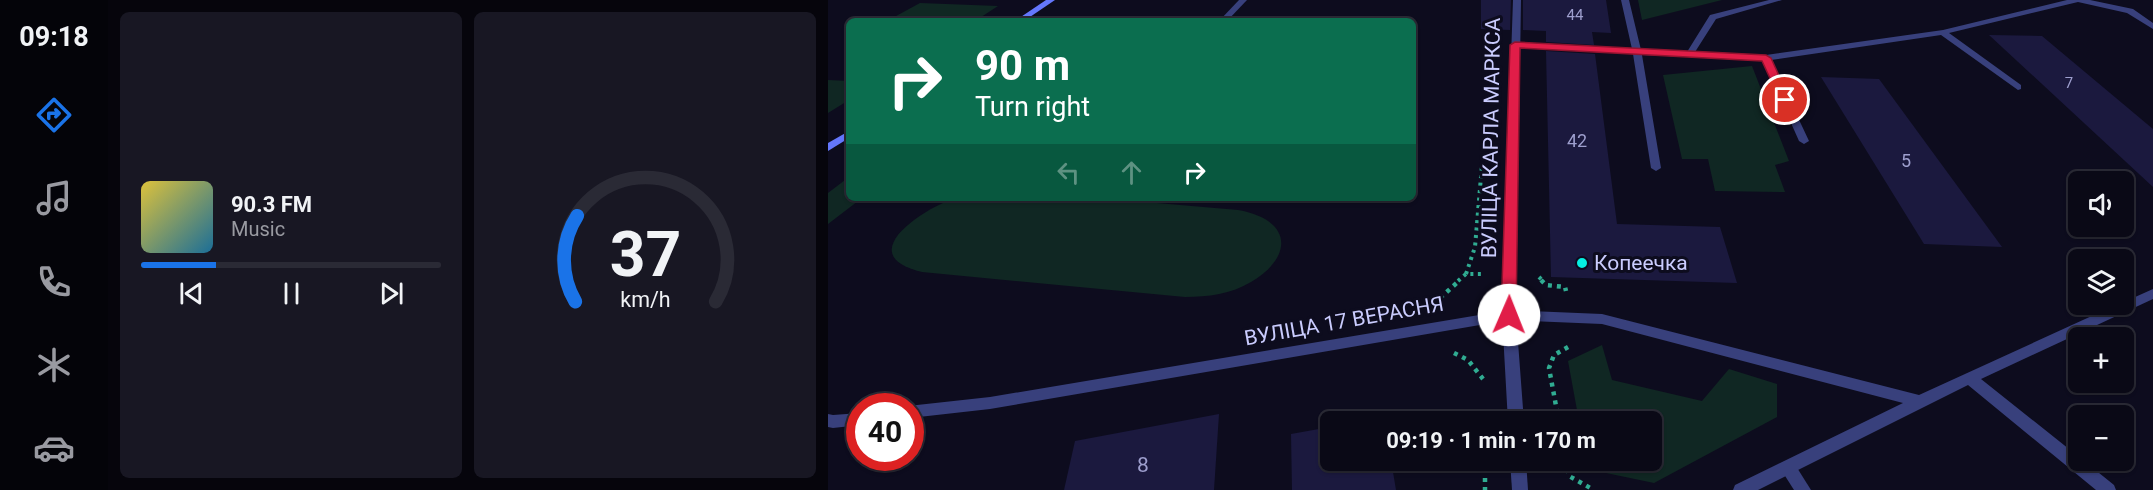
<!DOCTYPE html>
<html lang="en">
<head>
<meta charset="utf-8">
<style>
	body { margin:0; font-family:Roboto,sans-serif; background:#181723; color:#f1f3f6; height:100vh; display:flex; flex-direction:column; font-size:22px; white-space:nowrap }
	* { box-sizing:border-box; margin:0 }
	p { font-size:20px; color:#999aa1 }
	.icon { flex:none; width:33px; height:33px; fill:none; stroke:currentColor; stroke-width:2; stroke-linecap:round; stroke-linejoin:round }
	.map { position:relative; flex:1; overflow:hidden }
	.drawer { display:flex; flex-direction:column; gap:12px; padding:12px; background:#06050c; width:720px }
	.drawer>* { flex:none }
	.top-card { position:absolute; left:18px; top:18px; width:570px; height:183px; border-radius:9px; box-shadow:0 2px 4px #0004,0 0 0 2px #2a2a35; background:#0b6e4f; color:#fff; overflow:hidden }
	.fabs { position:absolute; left:1240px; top:171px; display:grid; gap:12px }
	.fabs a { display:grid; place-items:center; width:66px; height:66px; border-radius:9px; background:#0a0916; box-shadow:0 2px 4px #0004,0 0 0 2px #2a2a35; font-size:30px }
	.speed { position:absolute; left:18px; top:393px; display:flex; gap:12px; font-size:30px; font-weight:700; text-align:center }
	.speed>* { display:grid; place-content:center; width:78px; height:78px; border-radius:50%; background:#0a0916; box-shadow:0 2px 4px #0004,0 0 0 2px #2a2a35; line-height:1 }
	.speed .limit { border:9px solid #d22; background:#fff; color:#111 }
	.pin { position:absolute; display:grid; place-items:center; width:51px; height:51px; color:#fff; margin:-26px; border:3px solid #fff; border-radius:50%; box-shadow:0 2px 6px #0007 }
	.me { position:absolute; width:66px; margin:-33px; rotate:1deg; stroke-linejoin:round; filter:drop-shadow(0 0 4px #0008) }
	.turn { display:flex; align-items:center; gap:21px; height:126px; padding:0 30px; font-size:27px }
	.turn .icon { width:78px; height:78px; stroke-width:2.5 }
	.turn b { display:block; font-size:42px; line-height:51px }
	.lanes { display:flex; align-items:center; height:57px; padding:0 30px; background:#0003; justify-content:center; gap:30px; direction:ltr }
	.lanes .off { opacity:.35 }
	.drawer .card { flex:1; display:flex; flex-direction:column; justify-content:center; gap:9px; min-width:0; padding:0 21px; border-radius:9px; background:#181723 }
	.drawer .dial { align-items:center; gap:0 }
	.dial svg { height:156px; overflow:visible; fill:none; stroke:#2a2a35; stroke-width:7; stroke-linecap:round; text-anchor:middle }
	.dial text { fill:#f1f3f6; stroke:none }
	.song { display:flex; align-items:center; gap:18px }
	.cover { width:72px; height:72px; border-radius:9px; background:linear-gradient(135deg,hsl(50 70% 55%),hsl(200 70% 35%)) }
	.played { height:6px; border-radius:3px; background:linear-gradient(90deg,#1a73e8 25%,#2a2a35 25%) }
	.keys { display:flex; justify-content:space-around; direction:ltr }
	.drawer .tiles { flex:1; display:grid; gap:12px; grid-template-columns:repeat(2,1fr) }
	.trip { position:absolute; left:492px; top:411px; width:342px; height:60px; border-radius:9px; background:#0a0916; box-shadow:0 2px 4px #0004,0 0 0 2px #2a2a35; font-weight:700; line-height:60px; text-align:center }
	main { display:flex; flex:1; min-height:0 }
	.tab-bar { display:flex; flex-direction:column; width:108px; justify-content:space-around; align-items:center; background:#040409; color:#999aa1 }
	.tab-bar .icon { width:42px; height:42px }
	.tab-bar .active { color:#1a73e8 }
	.tab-bar b { font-size:27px; color:#f1f3f6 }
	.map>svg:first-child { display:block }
	.green { fill:#102723 }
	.building { fill:#1b193e }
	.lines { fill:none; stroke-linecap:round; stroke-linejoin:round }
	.path-far1 { stroke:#30ac92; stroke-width:4; stroke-dasharray:3 4.5; stroke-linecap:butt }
	.path { stroke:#30ac92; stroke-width:4.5; stroke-dasharray:4 5; stroke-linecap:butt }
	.service { fill:#38407c; fill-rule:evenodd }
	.minor { fill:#38407c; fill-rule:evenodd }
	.tertiary { fill:#38407c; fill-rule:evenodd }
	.secondary { fill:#6477fc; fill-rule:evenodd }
	.route { fill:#e11d48; stroke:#92132f; stroke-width:1.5 }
	.poi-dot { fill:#05efe2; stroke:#0d0c1e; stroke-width:2 }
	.labels { text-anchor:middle; stroke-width:6; stroke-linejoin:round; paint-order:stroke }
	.far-number-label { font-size:15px; fill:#9e9fce }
	.number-label { font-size:18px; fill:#9e9fce }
	.street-label { font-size:21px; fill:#caccfe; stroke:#0d0c1e }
	.poi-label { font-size:21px; fill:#caccfe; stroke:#0d0c1e; text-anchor:start }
	.near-number-label { font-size:21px; fill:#9e9fce }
</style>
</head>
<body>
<main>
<nav class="tab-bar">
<b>09:18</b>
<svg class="icon active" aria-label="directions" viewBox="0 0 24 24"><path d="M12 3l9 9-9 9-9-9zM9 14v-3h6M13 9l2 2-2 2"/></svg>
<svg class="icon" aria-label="music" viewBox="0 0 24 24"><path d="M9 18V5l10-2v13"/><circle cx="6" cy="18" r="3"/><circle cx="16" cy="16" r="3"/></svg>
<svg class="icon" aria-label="phone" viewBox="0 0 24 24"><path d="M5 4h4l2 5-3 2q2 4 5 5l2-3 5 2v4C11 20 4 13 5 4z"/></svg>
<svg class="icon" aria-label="climate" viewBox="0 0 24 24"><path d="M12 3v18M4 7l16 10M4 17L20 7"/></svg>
<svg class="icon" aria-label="car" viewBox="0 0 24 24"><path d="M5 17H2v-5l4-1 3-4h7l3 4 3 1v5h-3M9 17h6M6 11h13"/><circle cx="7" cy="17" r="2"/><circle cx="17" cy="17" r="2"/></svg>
</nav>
<section class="drawer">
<div class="tiles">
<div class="card">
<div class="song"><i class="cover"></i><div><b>90.3 FM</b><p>Music</p></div></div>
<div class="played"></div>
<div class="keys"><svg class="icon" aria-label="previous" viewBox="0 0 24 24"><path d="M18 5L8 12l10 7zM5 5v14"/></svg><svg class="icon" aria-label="pause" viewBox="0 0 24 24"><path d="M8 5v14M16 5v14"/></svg><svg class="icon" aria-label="next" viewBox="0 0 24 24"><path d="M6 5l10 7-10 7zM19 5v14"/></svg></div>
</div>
<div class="card dial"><svg viewBox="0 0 100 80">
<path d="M14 69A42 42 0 1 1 86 69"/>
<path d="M14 69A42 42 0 0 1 15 25" stroke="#1a73e8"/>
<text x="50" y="56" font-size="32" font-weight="700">37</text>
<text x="50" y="72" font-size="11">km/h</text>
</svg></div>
</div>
</section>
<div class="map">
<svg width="1325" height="490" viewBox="0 0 1325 490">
	<rect width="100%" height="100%" fill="#0d0c1e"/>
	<g class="green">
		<path d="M810,0H894L814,20Z"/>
		<path d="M92,3L170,6L147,21H59Z"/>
		<path d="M924,66L961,161L947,165L957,192L887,191L880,159H854L835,75Z"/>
		<path d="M0,80L21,81V100L0,113Z"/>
		<path d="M21,177V198H34L0,224V193Z"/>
		<path d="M127,198H271L410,210C462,219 468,255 423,282C403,294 380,297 357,297L94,272C23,255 95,209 127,198Z"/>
		<path d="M774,345L784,380L874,401L901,369L949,384V417L826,483L759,469L757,461L824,460V422L751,421L740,361Z"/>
	</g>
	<g class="building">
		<path d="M653,0H683L682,30L653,29Z"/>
		<path d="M695,0H778L783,33L764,32L766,45L718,42V31L695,30Z"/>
		<path d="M1161,35L1214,36L1325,129V187Z"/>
		<path d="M718,51L767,54L789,224L892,227L909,283L723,277Z"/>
		<path d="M993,77L1051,79L1174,247L1096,244Z"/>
		<path d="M391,414L386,490H236L247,441Z"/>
		<path d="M502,427V460H563L568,490H464L463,434Z"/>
	</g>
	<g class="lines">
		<g class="path-far1">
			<path d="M638,274L647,247L654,165"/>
			<path d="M711,277L715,281"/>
			<path d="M630,281L638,274H656"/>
		</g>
		<g class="path">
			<path d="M713,280L718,285L737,287L738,291"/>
			<path d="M612,298L632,280"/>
			<path d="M626,353L640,360L655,379"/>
			<path d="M731,422L721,368L726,355L742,346"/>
			<path d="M657,460V490"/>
			<path d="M738,460L741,476L766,490"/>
		</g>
		<g class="service">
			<path d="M411,0H419L399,21H391Z"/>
			<path d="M793,0H801L813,50L859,52L882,15L941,0H954L888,19L867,52L938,55L1115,30L1239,0H1262L1305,9L1325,23V29L1299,13L1250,2L1121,33L1193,85V89L1190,90L1113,35L943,60L981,141L976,144L971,141L935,60L814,55L833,168L828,171L823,168L805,54L687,47L683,45L687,43L804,49Z"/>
			<path d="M681,310L686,312L688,315L686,318L681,320L162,409L82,418V406H80L162,397Z"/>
			<path d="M32,413V425L5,428L0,427V414L5,415Z"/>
			<path d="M960,461L966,463L983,490H966L952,468L954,463Z"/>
		</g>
		<path class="minor" d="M1325,289V299L1153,379L1251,457V460H1255L1286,485L1288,490H1268L1140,385L930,490H905L907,485L1075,403L774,324L681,320L676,318L674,315L676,312L681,310L774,314L1091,395L1290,304H1296V302Z"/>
		<g class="tertiary">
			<path d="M685,0H693L688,315L696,422H680L674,315Z"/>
			<path d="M682,460H698L700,490H684Z"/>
		</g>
		<g class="secondary">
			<path d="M218,0H227L196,21H187Z"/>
			<path d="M21,131V138L0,151V143Z"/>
		</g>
	</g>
	<path class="route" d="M687,42L938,55L943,58L962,100L953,102L934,61L692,48L688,315L686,319H675L673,315L682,45Z"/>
	<circle class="poi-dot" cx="754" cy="263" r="6"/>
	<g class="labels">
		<g class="far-number-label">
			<text x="747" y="20">44</text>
			<text x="1241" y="88">7</text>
		</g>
		<g class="number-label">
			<text x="749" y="147">42</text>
			<text x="1078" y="167">5</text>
		</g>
		<g class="street-label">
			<text transform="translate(663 138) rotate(-89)" y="7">ВУЛІЦА КАРЛА МАРКСА</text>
			<text transform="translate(516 321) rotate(-10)" y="7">ВУЛІЦА 17 ВЕРАСНЯ</text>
		</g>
		<g class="poi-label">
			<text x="766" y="270">Копеечка</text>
		</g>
		<g class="near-number-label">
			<text x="315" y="472">8</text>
		</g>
	</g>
</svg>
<div class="fabs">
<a><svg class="icon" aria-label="sound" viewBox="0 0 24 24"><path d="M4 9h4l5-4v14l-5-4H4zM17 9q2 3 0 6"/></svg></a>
<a><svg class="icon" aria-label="layers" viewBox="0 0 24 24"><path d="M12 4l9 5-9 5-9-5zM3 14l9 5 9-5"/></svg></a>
<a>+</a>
<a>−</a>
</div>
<div class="speed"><div class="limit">40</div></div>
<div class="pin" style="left:957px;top:100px;background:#d93025"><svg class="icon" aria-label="arrive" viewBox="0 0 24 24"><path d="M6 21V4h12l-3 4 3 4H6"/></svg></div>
<svg class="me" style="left:681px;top:315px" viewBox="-20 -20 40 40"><circle r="19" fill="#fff"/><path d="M0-13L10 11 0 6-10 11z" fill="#e11d48"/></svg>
<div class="trip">09:19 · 1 min · 170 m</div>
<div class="top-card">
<div class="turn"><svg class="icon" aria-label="right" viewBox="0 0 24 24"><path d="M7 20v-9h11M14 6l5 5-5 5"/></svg><div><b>90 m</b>Turn right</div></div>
<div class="lanes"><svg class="icon off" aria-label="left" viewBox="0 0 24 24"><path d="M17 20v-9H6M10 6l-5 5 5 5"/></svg><svg class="icon off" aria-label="ahead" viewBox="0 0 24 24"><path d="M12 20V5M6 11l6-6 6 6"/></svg><svg class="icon" aria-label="right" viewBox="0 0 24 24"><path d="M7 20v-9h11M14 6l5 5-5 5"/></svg></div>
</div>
</div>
</main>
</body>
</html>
